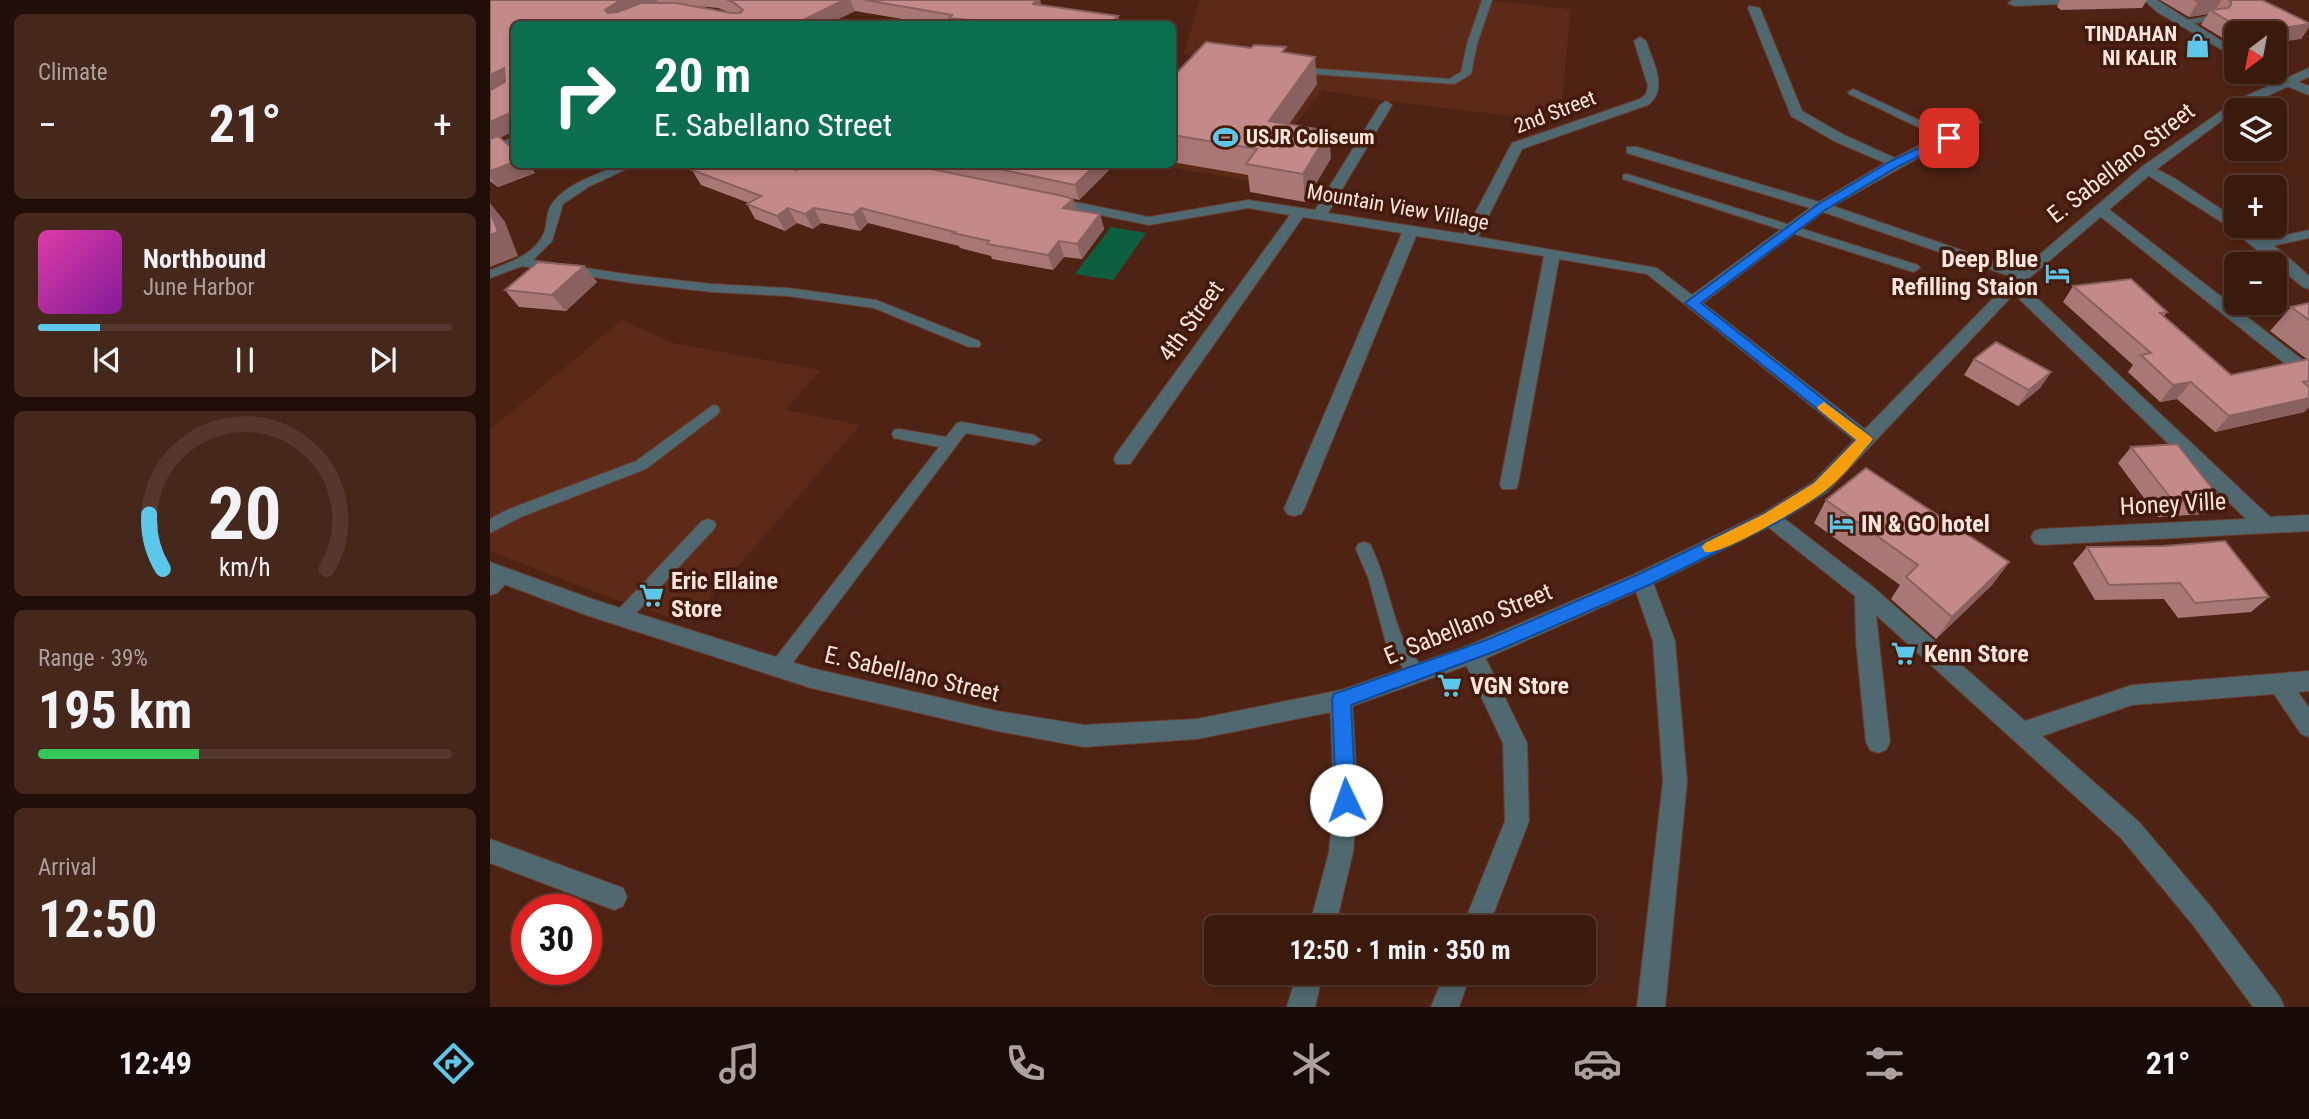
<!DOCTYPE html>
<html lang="en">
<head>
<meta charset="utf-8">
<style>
	body { margin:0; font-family:"Roboto Condensed",sans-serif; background:#46271c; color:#f1f3f6; height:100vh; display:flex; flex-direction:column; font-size:26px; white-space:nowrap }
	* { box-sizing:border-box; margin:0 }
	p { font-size:23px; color:#aca19e }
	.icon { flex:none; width:38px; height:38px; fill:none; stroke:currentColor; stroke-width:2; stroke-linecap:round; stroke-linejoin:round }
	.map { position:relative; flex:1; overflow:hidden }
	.drawer { display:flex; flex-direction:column; gap:14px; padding:14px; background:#200e08; width:490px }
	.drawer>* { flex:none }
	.banner { position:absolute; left:21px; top:21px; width:665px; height:147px; border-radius:10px; box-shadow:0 4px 10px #0003,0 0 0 2px #54382e; background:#0b6e4f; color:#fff; overflow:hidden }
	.needle { width:46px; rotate:212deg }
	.fabs { position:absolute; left:1734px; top:21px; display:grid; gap:14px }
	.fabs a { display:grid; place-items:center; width:63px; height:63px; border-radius:10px; background:#3b1a0e; box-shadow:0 4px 10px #0003,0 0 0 2px #54382e; font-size:35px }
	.speed { position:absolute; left:21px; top:894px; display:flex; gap:14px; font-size:35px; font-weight:700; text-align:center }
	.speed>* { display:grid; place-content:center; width:91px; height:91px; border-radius:50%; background:#3b1a0e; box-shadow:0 4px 10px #0003,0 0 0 2px #54382e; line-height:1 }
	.speed .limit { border:10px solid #d22; background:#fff; color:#111 }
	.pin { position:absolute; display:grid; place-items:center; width:60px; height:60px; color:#fff; margin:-30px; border-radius:14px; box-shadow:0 4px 10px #0006 }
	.me { position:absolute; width:77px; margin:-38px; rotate:357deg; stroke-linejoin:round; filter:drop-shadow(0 0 5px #0008) }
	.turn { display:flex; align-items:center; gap:24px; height:147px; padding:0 28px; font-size:32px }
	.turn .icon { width:91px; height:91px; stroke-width:2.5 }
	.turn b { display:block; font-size:49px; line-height:60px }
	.big { font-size:52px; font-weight:700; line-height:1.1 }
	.drawer .widget { flex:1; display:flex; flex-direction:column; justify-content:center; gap:10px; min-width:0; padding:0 24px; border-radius:10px; background:#46271c }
	.drawer .dial { align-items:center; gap:0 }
	.dial svg { height:182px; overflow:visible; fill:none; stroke:#54382e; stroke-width:7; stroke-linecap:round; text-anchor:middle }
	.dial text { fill:#f1f3f6; stroke:none }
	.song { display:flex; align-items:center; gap:21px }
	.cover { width:84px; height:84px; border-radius:10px; background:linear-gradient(135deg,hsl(320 70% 55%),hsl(290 70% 35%)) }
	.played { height:7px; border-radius:4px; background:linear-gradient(90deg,#5cc7e8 15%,#54382e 15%) }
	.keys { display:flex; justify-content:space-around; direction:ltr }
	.heat { display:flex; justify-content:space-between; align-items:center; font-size:38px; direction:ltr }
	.charge { height:10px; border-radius:5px; background:linear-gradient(90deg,#34c759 39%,#54382e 0) }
	.trip { position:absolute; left:714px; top:915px; width:392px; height:70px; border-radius:10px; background:#3b1a0e; box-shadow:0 4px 10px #0003,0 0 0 2px #54382e; font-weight:700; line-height:70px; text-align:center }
	.tabs { display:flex; height:112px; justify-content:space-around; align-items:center; background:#180a06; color:#aca19e }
	.tabs .icon { width:49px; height:49px }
	.tabs .selected { color:#5cc7e8 }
	.tabs b { font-size:32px; color:#f1f3f6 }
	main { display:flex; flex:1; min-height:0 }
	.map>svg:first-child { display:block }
	.built { fill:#5d2a17 }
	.green { fill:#0c6040 }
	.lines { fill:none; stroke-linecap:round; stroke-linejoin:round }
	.service-casing { stroke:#683e30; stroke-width:2 }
	.minor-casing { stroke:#683e30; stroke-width:2 }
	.tertiary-casing { stroke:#683e30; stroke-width:2 }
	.service { fill:#506870; fill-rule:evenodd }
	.minor { fill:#506870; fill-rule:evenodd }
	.tertiary { fill:#506870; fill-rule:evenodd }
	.wall { fill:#a87776; fill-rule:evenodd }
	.shaded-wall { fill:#886160 }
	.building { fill:#c38a89; stroke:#886160; stroke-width:2 }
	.route { fill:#1a73e8; stroke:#114b97; stroke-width:2 }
	.slow { fill:#f59e0b }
	.labels { text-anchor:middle; stroke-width:7; stroke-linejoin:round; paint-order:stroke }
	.far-poi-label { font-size:21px; font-weight:bold; fill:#ffe7df; stroke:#431909; text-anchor:end }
	.far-street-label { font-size:21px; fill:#ffe7df; stroke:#431909 }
	.street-label { font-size:24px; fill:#ffe7df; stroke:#431909 }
	.poi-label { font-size:24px; font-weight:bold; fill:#ffe7df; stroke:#431909; text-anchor:start }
</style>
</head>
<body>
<main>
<section class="drawer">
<div class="widget"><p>Climate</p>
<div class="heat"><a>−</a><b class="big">21°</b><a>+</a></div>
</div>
<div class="widget">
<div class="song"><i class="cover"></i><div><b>Northbound</b><p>June Harbor</p></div></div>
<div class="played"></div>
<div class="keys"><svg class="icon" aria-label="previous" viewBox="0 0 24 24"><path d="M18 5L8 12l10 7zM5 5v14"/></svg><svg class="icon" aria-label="pause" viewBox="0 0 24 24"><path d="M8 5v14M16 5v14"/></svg><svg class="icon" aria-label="next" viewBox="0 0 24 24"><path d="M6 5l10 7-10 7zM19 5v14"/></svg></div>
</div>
<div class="widget dial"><svg viewBox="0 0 100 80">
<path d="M14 69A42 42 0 1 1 86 69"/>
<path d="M14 69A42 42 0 0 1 8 45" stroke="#5cc7e8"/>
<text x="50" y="56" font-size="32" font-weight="700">20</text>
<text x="50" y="72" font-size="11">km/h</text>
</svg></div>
<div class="widget"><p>Range · 39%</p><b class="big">195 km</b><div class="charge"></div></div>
<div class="widget"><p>Arrival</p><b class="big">12:50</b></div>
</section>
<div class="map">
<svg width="1819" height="1007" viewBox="0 0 1819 1007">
	<rect width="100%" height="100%" fill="#4f2313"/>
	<g class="built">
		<path d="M710,0H997L1081,9L1070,122L898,101L833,90L760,181L665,165L682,164L683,108L720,65L694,53Z"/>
		<path d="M132,320L182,343L330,370L296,410L370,425L199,623L124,599L0,551V430Z"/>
	</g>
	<path class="green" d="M621,227L656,233L623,280L585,274Z"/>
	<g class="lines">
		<defs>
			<g id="service">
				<path d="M992,0H1002L987,44L981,74L965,84L806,73L801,70L806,67L959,79L971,72L977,44Z"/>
				<path d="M1725,15L1730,18L1728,20L1691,25L1686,22Z"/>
				<path d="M1363,89L1463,136L1464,138L1455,140L1359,94L1358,92Z"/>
				<path d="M132,164H147L98,187L73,204L62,241L43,260L142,275L222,284L298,288L386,300L489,341L491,344L489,347H479L384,308L298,296L222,292L142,283L32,266L0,278V270C21,262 47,254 55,230C58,219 56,209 65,200C82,181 109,174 132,164Z"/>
				<path d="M1137,174L1428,265L1430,268L1424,272L1420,271L1133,179V175Z"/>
				<path d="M1819,230V238L1773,248L1767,244L1769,241Z"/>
				<path d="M223,405L228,406L230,410L228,414L156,469L31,517L0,533V519L19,509L146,461Z"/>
				<path d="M472,422L544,435L551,440L544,445L476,433L295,673L289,675L283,673L280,667L283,661L449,447L404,438L402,434L404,430L409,429L456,437L467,423Z"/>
				<path d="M218,519L224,521L226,525L224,529L137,623L131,625L125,623L122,618L125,613L212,521Z"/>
				<path d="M874,542L880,544C895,574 900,607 912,637C917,651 930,661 936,674L933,680L927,682L921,680L896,643L878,577L866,549L868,544Z"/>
			</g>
			<g id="minor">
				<path d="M1523,0H1603L1597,3L1524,6L1518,3Z"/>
				<path d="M1260,6L1270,8L1312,111L1354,135L1405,158L1480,119L1485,118L1492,122L1343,206L1538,273L1541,276L1533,281L1528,279L1333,212L1213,303L1381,434L1384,439L1381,444H1369L1157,274L1069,259L1028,484L1026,489H1012L1010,484L1054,256L926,236L814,509L811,514L804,516L797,514L794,509L912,233L813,217L640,464H626L624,459L626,454L800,215L758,208L659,225L556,204V198L561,197L659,217L758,200L825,210L890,105L896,101L902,105L838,213L974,234L1022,143L1150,99L1156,94L1158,86L1144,41L1150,37L1156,41C1163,62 1179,89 1158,105L1032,149L988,237L1167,268L1202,295L1320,208L1137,153V147H1147L1329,202L1395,163L1344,141L1301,116L1258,8Z"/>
				<path d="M1798,78L1819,86V95L1794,85L1792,82Z"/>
				<path d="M24,137V146L0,156V147Z"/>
				<path d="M1658,165L1684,178L1746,219V226C1766,226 1803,262 1819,276V289L1813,287L1736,225L1653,172L1651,169Z"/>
				<path d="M1611,206L1616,207L1819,365V380L1813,378L1606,213L1604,210Z"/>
				<path d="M1524,280L1530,282L1780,517L1819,515V531L1551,545L1544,543L1541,537L1544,531L1551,529L1756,519L1518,288L1516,285Z"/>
				<path d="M1280,510L1287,513L1382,586L1535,721L1642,685L1819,671V691L1808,692L1819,708V737L1811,734L1784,694L1642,705L1552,736L1649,822L1721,907L1790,997L1794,1007H1763L1703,925L1631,838L1386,615L1400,742L1396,750L1388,753L1380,750L1376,742L1366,642L1365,596L1273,523L1270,518L1273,513Z"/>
				<path d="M13,568L20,570L23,576L7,593L0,595V575Z"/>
				<path d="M1152,572L1159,574L1162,580L1185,641L1197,781L1175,1007H1147L1173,781L1163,641L1142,580L1145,574Z"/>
				<path d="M982,645L990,647L1037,743L1039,821L998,928H972L1015,821L1013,743L971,654L974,647Z"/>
				<path d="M851,690L859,693L862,700L868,800L863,852L845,928H819L839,852L844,800L840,700L843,693Z"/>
				<path d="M0,839L133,888L137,897L133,906L124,910L0,863Z"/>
				<path d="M807,973H833L825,1007H797Z"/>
				<path d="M955,973H981L969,1007H941Z"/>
			</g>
			<g id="tertiary">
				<path d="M1654,0H1667L1746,50V58L1667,12Z"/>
				<path d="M1819,68V77L1746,110L1663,172L1538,279L1337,492L1287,523L1159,586L990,661L851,710L707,739L594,747L507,731L321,688L99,616L0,579V562L102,599L321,668L507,711L594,725L707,719L851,690L975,647L1145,574L1273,513L1323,482L1528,273L1653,166L1747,100Z"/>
			</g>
		</defs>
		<use href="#service" class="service-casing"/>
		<use href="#minor" class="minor-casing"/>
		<use href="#tertiary" class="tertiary-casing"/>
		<use href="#service" class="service"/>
		<use href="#minor" class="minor"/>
		<use href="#tertiary" class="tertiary"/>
	</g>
	<g class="wall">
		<path d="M0,0H550L551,5L628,16L630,24H442L365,11L338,24H24V131L9,138L24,164H38L45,173L8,187L0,181ZM207,6L228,8L241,13Z"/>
		<path d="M1570,0H1657L1652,8L1571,10L1567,7Z"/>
		<path d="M1670,0H1772L1819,23V27L1811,39L1785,33H1746V46L1711,25L1718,14L1699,17Z"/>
		<path d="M796,53L827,84L799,124L841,158L815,202L760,192L758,175L682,162V78Z"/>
		<path d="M419,164H625L589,200L580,198L583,199L586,210L610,214L614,229L592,259L574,257L563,270L502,259L501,256L470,248L469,246L378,223L370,231L331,223L323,229L307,223L295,231L265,219L257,204L259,203L211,185L202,170H306Z"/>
		<path d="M94,266L107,282L76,311L29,307L15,290Z"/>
		<path d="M1583,286L1677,312L1674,316L1741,375L1818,360L1780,331L1801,307L1819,303V407L1814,412L1725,432L1687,399L1670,402L1638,372L1643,365L1573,302Z"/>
		<path d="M1484,359L1561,372L1550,388L1528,406L1474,375Z"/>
		<path d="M1641,447L1730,498L1715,514L1668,517L1628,463Z"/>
		<path d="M1336,500L1519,562L1502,585L1446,639L1401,599L1410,585L1324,523Z"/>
		<path d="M1597,547L1779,597L1761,612L1688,618L1674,599L1605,600L1583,563Z"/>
	</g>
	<g class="shaded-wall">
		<path d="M131,0H167L169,3L123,24L115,10Z"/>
		<path d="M354,0H360L365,11L338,24H305Z"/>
		<path d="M546,0H550L552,11L543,4Z"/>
		<path d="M1721,0H1732L1724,12L1720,10L1718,14L1699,17L1708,2Z"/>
		<path d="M628,16L630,24H619Z"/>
		<path d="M1819,24V27L1811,39L1785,43V33H1759Z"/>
		<path d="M825,57L827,84L782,148L779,121Z"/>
		<path d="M14,68L24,82L0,95V75Z"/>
		<path d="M24,111V131L6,140L0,145V122Z"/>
		<path d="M839,131L841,158L815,202L813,174Z"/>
		<path d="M24,162V164H38L45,173L8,187L0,177V171Z"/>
		<path d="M606,164H625L589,200L585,185Z"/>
		<path d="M583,199L587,214L573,208Z"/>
		<path d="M0,203L15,222L28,256L0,267Z"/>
		<path d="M298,208L307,223L295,231L287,216Z"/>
		<path d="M324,208L331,223L323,229L315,214Z"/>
		<path d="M371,208L378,223L370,231L363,215Z"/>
		<path d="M610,214L614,229L592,259L587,244Z"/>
		<path d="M569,241L574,257L563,270L558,255Z"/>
		<path d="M94,266L107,282L76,311L62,295Z"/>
		<path d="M1561,372L1550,388L1528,406L1539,390Z"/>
		<path d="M1701,382L1687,399L1670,402L1683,385Z"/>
		<path d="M1819,398V407L1814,412L1725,432L1739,416Z"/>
		<path d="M1519,562L1502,585L1446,639L1462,617Z"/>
	</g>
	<g class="building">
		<path d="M0,0H131L115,10L118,13L128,12L151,3H186L241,13H250L253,10L243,2L237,0H354L305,24H24V111L0,122V90L15,82L14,68L0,75Z"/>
		<path d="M375,0H546L543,4L628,16L619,24H489L492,21L459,18L462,15Z"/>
		<path d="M1704,0H1721L1708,2Z"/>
		<path d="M1738,0H1772L1819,23V24L1759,33L1720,10L1738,8L1741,5V1Z"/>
		<path d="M716,42L761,48L764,45L796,47L792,52L825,57L779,121L839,131L813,174L756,164L767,149L682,135V78Z"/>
		<path d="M8,136L24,150V162L0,171V139Z"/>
		<path d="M213,164H290L306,170L314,164H417L573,196L583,199L573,208L610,214L587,244L569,241L558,255L497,244L499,241L463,233L465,232L371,208L363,215L324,208L315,214L298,208L287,216L257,204L271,196L202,170Z"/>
		<path d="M485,164H606L585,185Z"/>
		<path d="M0,210L8,232L0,235Z"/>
		<path d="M48,262L94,266L62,295L15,290Z"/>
		<path d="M1641,279L1677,312L1670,313L1741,375L1819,359V381L1813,382L1819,387V398L1739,416L1701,382L1683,385L1651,355L1661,353L1583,286Z"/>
		<path d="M1819,303V320L1801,307Z"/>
		<path d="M1506,342L1561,372L1539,390L1484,359Z"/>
		<path d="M1687,444L1730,498L1683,501L1641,447Z"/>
		<path d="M1376,468L1519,562L1462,617L1416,577L1428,565L1336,500Z"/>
		<path d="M1735,541L1779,597L1705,603L1690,583L1619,585L1597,547L1674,546Z"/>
	</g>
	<path class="route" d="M1459,134L1465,138L1463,140L1409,166L1335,210L1211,303L1380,436L1383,439L1380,443L1336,491L1286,523L1159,585L1011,649L861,705L866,800L863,806L856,809L849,806L846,800L842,700L844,694L999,639L1147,575L1274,514L1324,483L1366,440L1195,303L1327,205L1401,161Z"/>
	<path class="slow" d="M1334,402L1380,436L1383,439L1380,443C1366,459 1352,478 1335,491C1319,504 1230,557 1215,552L1212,547L1215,543L1274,514L1324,483L1366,440L1329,410L1327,407Z"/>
	<defs>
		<symbol id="shop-bare" viewBox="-9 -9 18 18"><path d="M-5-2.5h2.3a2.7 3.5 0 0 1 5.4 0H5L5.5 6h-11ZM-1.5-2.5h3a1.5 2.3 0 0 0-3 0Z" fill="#5cc7e8" stroke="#431909" stroke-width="2.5" paint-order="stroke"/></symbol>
		<symbol id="stadium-bare" viewBox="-9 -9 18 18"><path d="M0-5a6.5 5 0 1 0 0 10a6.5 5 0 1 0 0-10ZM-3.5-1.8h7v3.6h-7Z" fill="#5cc7e8" stroke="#431909" stroke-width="2.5" paint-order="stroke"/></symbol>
		<symbol id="hotel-bare" viewBox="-9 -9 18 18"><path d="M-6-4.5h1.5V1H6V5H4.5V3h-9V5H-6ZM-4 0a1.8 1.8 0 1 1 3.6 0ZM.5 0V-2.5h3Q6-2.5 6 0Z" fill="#5cc7e8" stroke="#431909" stroke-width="2.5" paint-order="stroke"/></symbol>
		<symbol id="supermarket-bare" viewBox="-9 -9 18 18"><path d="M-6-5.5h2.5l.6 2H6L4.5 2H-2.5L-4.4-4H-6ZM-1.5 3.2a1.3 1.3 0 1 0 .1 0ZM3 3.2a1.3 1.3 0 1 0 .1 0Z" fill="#5cc7e8" stroke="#431909" stroke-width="2.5" paint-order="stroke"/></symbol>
	</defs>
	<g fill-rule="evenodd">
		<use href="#shop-bare" x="1690" y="28" width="35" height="35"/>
		<use href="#stadium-bare" x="718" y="120" width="35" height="35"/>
		<use href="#hotel-bare" x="1550" y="256" width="35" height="35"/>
		<use href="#hotel-bare" x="1334" y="506" width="35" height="35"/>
		<use href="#supermarket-bare" x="144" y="578" width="35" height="35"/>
		<use href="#supermarket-bare" x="1396" y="636" width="35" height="35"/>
		<use href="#supermarket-bare" x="942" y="668" width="35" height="35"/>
	</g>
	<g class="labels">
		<g class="far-poi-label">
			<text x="1687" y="41">TINDAHAN<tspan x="1687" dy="24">NI KALIR</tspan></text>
			<text x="756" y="144" text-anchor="start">USJR Coliseum</text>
		</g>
		<g class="far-street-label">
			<text transform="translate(1065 112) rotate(-21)" y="7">2nd Street</text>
			<text transform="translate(908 207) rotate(10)" y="7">Mountain View Village</text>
		</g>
		<g class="street-label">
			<text transform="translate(1631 163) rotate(-38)" y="8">E. Sabellano Street</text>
			<text transform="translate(701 321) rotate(-54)" y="8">4th Street</text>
			<text transform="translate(1683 504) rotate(-3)" y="8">Honey Ville</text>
			<text transform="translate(978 624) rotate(-22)" y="8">E. Sabellano Street</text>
			<text transform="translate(422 674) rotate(13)" y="8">E. Sabellano Street</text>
		</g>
		<g class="poi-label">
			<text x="1548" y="267" text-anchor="end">Deep Blue<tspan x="1548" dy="28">Refilling Staion</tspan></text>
			<text x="1371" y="532">IN &amp; GO hotel</text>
			<text x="181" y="589">Eric Ellaine<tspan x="181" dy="28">Store</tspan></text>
			<text x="1434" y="662">Kenn Store</text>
			<text x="980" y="694">VGN Store</text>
		</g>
	</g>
</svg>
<div class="fabs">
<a><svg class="needle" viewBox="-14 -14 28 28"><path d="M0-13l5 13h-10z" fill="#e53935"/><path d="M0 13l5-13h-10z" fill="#aca19e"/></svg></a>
<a><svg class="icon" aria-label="layers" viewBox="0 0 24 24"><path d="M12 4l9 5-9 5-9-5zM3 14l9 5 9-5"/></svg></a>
<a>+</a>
<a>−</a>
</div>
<div class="speed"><div class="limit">30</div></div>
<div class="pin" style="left:1459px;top:138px;background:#d93025"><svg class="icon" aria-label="arrive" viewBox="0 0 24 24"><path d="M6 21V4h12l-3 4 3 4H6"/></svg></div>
<svg class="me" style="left:856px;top:800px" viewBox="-20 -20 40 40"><circle r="19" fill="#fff"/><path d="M0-13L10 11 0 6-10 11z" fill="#1a73e8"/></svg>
<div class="trip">12:50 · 1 min · 350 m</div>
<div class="banner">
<div class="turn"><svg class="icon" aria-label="right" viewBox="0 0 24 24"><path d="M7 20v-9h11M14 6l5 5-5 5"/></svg><div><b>20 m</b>E. Sabellano Street</div></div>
</div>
</div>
</main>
<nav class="tabs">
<b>12:49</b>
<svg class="icon selected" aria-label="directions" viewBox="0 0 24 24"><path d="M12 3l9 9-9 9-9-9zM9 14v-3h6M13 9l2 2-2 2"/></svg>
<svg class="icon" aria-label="music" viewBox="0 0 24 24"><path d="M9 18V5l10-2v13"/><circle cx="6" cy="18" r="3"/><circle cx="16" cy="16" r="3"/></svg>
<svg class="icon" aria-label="phone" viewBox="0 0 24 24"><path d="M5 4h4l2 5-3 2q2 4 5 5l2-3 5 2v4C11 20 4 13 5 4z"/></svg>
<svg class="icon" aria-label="climate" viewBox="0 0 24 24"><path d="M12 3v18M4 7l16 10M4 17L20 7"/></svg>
<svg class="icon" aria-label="car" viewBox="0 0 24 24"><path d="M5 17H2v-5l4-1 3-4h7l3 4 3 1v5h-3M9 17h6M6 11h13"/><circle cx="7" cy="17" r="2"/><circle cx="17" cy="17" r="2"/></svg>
<svg class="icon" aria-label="filters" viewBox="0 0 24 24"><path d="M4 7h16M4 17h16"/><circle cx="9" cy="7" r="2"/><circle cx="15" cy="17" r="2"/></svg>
<b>21°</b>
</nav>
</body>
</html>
